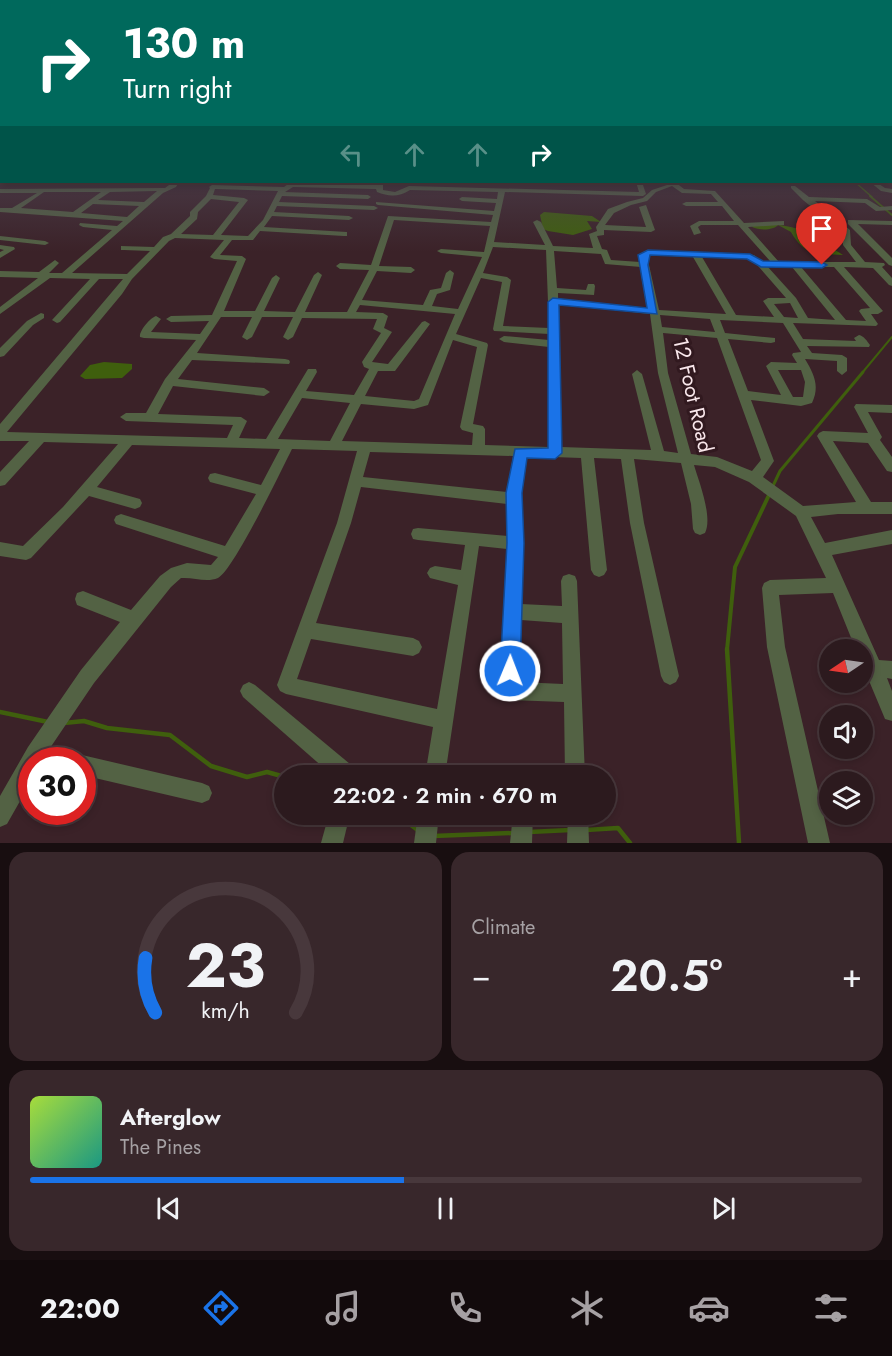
<!DOCTYPE html>
<html lang="en">
<head>
<meta charset="utf-8">
<style>
	body { margin:0; font-family:Jost,sans-serif; background:#38272b; color:#f1f3f6; height:100vh; display:flex; flex-direction:column; font-size:22px; white-space:nowrap }
	* { box-sizing:border-box; margin:0 }
	p { font-size:20px; color:#a6a1a4 }
	.icon { flex:none; width:33px; height:33px; fill:none; stroke:currentColor; stroke-width:2; stroke-linecap:round; stroke-linejoin:round }
	.map { position:relative; height:843px; overflow:hidden }
	.side { display:flex; flex-direction:column; gap:9px; padding:9px; background:#180e10; flex:1 }
	.side>* { flex:none }
	.hud { position:absolute; left:0px; top:0px; width:892px; height:183px; box-shadow:0 3px 9px #0003,0 0 0 2px #48383c; background:#00695c; color:#fff; overflow:hidden }
	.needle { width:39px; rotate:257deg }
	.buttons { position:absolute; left:819px; top:639px; display:grid; gap:12px }
	.buttons a { display:grid; place-items:center; width:54px; height:54px; border-radius:50%; background:#2c1a1e; box-shadow:0 3px 9px #0003,0 0 0 2px #48383c; font-size:30px }
	.speed { position:absolute; left:18px; top:747px; display:flex; gap:12px; font-size:30px; font-weight:700; text-align:center }
	.speed>* { display:grid; place-content:center; width:78px; height:78px; border-radius:50%; background:#2c1a1e; box-shadow:0 3px 9px #0003,0 0 0 2px #48383c; line-height:1 }
	.speed .limit { border:9px solid #d22; background:#fff; color:#111 }
	.pin { position:absolute; display:grid; place-items:center; width:51px; height:51px; color:#fff; margin:-62px -26px; border-radius:50% 50% 50% 0; rotate:-45deg; box-shadow:0 0 6px #0007 }
	.pin .icon { rotate:45deg }
	.me { position:absolute; width:66px; margin:-33px; rotate:1deg; stroke-linejoin:round; filter:drop-shadow(0 0 4px #0008) }
	.turn { display:flex; align-items:center; gap:21px; height:126px; padding:0 24px; font-size:27px }
	.turn .icon { width:78px; height:78px; stroke-width:2.5 }
	.turn b { display:block; font-size:42px; line-height:51px }
	.lanes { display:flex; align-items:center; height:57px; padding:0 24px; background:#0003; justify-content:center; gap:30px; direction:ltr }
	.lanes .off { opacity:.35 }
	.big { font-size:45px; font-weight:600; line-height:1.1 }
	.side .card { flex:1; display:flex; flex-direction:column; justify-content:center; gap:9px; min-width:0; padding:0 21px; border-radius:18px; background:#38272b }
	.side .dial { align-items:center; gap:0 }
	.dial svg { height:156px; overflow:visible; fill:none; stroke:#48383c; stroke-width:7; stroke-linecap:round; text-anchor:middle }
	.dial text { fill:#f1f3f6; stroke:none }
	.song { display:flex; align-items:center; gap:18px }
	.cover { width:72px; height:72px; border-radius:9px; background:linear-gradient(135deg,hsl(80 70% 55%),hsl(170 70% 35%)) }
	.played { height:6px; border-radius:3px; background:linear-gradient(90deg,#1a73e8 45%,#48383c 45%) }
	.keys { display:flex; justify-content:space-around; direction:ltr }
	.heat { display:flex; justify-content:space-between; align-items:center; font-size:33px; direction:ltr }
	.side .tiles { flex:1; display:grid; gap:9px; grid-template-columns:1fr 1fr }
	.card:last-child { grid-column:span 2 }
	.trip { position:absolute; left:274px; top:765px; width:342px; height:60px; border-radius:30px; background:#2c1a1e; box-shadow:0 3px 9px #0003,0 0 0 2px #48383c; font-weight:600; line-height:60px; text-align:center }
	.dock { display:flex; height:96px; justify-content:space-around; align-items:center; background:#120a0c; color:#a6a1a4 }
	.dock .icon { width:42px; height:42px }
	.dock .on { color:#1a73e8 }
	.dock b { font-size:27px; color:#f1f3f6 }
	.map>svg:first-child { display:block }
	.water { fill:#3f5f0d }
	.lines { fill:none; stroke-linecap:round; stroke-linejoin:round }
	.stream-far4 { stroke:#3f5f0d; stroke-width:1.5 }
	.stream-far3 { stroke:#3f5f0d; stroke-width:2 }
	.stream-far2 { stroke:#3f5f0d; stroke-width:3 }
	.stream-far1 { stroke:#3f5f0d; stroke-width:4 }
	.stream { stroke:#3f5f0d; stroke-width:4.5 }
	.minor { fill:#536244; fill-rule:evenodd }
	.route { fill:#1a73e8; stroke:#114b97; stroke-width:1.5 }
	.labels { text-anchor:middle; stroke-width:6; stroke-linejoin:round; paint-order:stroke }
	.street-label { font-size:21px; fill:#f9e7eb; stroke:#31191f }
</style>
</head>
<body>
<div class="map">
<svg width="892" height="843" viewBox="0 0 892 843">
	<rect width="100%" height="100%" fill="#3b2228"/>
	<g class="water">
		<path d="M544,212L592,216L601,222L587,221L592,229L573,235L548,231L543,229L540,215Z"/>
		<path d="M755,223C771,223 786,225 802,230C808,232 808,238 812,240C823,244 833,248 843,255L824,254L821,257C807,253 796,242 791,232L778,225C774,230 760,231 752,227Z"/>
		<path d="M104,362L132,364V369L122,378L85,379L80,376L90,365Z"/>
	</g>
	<g class="lines">
		<path class="stream-far4" d="M855,182L872,197"/>
		<g class="stream-far3">
			<path d="M870,196L892,215"/>
			<path d="M862,373L892,337"/>
		</g>
		<path class="stream-far2" d="M772,488L780,471L863,372"/>
		<path class="stream-far1" d="M727,650L735,567L769,495"/>
		<g class="stream">
			<path d="M727,649L739,843"/>
			<path d="M0,712L48,722"/>
			<path d="M64,723L84,721L107,728L170,735L211,766L247,777L267,772L285,777"/>
			<path d="M318,776L328,768"/>
			<path d="M396,814L419,831"/>
			<path d="M586,830L618,828L630,843"/>
			<path d="M529,832L570,830"/>
			<path d="M433,836L513,833"/>
		</g>
		<g class="minor">
			<path d="M2,135V139L0,140V136Z"/>
			<rect x="891" y="141" width="1" height="4"/>
			<path d="M2,155V160L0,161V156Z"/>
			<rect x="891" y="157" width="1" height="4"/>
			<rect x="891" y="166" width="1" height="4"/>
			<path d="M173,182H179L176,187L163,193L72,273L127,274L150,251L124,250H121V246L154,247L163,237L171,234L190,216V212L206,196L210,188L209,187L212,185L284,187L291,182L376,185L377,182H383V190L395,192L409,186L639,192L636,182H642L646,194L643,196L505,192L494,242L545,245L533,222L537,220L541,222L553,246L593,248L589,234L597,231L596,227L608,209L627,202L643,198L652,190L667,185L669,182H675L684,189L715,191L744,223L784,221V225H781L748,227L779,262H856L843,245V233L803,200L791,188V186H795L809,197L867,199L880,207L892,206V210L876,211L865,203L815,201L850,230L851,245L865,262L884,263L885,265L882,267L892,278V286L889,285L873,268L844,267L883,311L878,314H871L878,324L876,326L793,323L803,339L856,341L854,338L859,335C864,336 867,341 870,345L869,347L807,346L812,353L842,355L847,358V371L842,375L837,371V361L805,359C814,374 820,386 812,403L801,406L751,400L774,461L763,477L803,506L856,502L817,436L819,433L823,431L868,433L854,407L856,404L892,405V413L868,412L882,437L880,440L892,457V472L887,471L868,443L833,441L871,502H892V514H838L811,517L825,543L892,530V544L832,555L879,660L892,661V679L887,678L892,691V721L885,719L862,664V650H856L833,593L779,595L785,647L830,843H808L767,647L762,588L764,583L770,580L826,578L796,516L749,482L715,467L694,465C699,482 713,517 705,533L700,535L695,533L693,529L691,504L681,463L634,459L644,523L679,676L676,682L670,685L664,682L661,676L630,523L621,459L594,458L607,570L604,575L599,577L594,575L591,570L581,458L526,456L521,493V604L562,606L561,581L563,576L569,574L575,576L577,581L585,776H565L564,702L510,700L504,697L501,691L507,549L479,546L445,776H425L433,727L286,694L280,691L277,685L337,523L357,451L292,449C281,471 233,571 218,578C206,583 194,577 181,578L171,587L94,683L50,748L69,753L72,760H32V780L7,824L0,827V796L28,747L81,670L120,622L77,605L75,599L77,593L83,591L131,610L160,576L171,568L187,563L211,565L218,557L116,524L114,520L116,516L121,514L225,546L256,494L210,482L208,478L210,474L215,473L261,485L280,449L132,445L97,487L140,499L142,503L140,507L135,509L89,496L31,558L26,560L0,556V542L23,546L63,507L118,444L44,442L5,485L0,486V472L29,441H0V424L123,279H99L60,322L57,323L52,320L90,279L50,278L0,314V307L38,278L0,277V271L39,272L55,260L59,263L49,273H62L112,230L83,227L79,225L80,223L117,226L123,221L0,212V208H12L37,193H0V189L165,188ZM672,186L682,193L711,194L718,202H686L682,204L686,206H722L734,221H699L690,226L694,235L701,233L698,227L701,225H738L770,261L764,263L754,255L648,250L639,255L640,262L611,260L607,250L602,249L597,236L604,235V230L651,232L655,230L646,205L639,207L646,227L605,225L614,213L631,205L647,201L656,192ZM293,187L376,189L377,192C389,197 399,197 410,190L498,192L497,199L462,197L459,199L462,201L496,203L494,211L376,202V204L378,205L493,215L491,222L388,216L371,265L340,263L336,266L340,269L369,270L347,312H305L322,275L318,272L314,275L295,312L264,311L280,278L276,275L272,278L255,311H224L246,259L242,256L220,255L232,240H253L260,231L344,236H347V232L264,227L272,216L349,220L353,218L349,216L274,212L277,206L374,210L378,208L374,206L279,202L282,196L368,199L371,197L368,195L285,192ZM215,189L278,191L263,220L248,236L221,235L248,200L244,198L213,195ZM157,191L144,202L98,200L110,192ZM44,192H101L73,212L21,208ZM211,199L239,202L213,235L181,234L197,219L198,212ZM93,204L139,206L127,217L81,213ZM394,220L490,226L484,252L441,249L437,251L441,253L482,257L458,309L432,306L437,294L450,290L454,273L450,270L446,273L441,288L430,290L423,305L362,300L377,271L411,273L415,270L411,267L379,266ZM175,238L224,240L210,257L214,259L237,261L212,315L171,316L166,319L171,322L209,321L200,334L151,332L161,319L156,316C150,318 139,331 140,337L144,338L196,340L165,379L146,413H126L120,417L126,421L233,425L227,438L7,432L122,294L132,279L169,241ZM493,247L546,250L549,328L503,326L511,280L507,277L483,273ZM554,251L601,254L605,264L641,267L649,309L558,299V293L594,295L595,286L594,284H588L586,290L557,288ZM650,255L693,257L726,314L659,310L647,256ZM702,257L752,259L786,298H768L763,301L774,317L736,315ZM767,266L792,267L835,320L808,318L796,298ZM801,267H834L870,308L861,309L859,311L866,321L846,320ZM481,278L502,282L493,329L494,331L549,334V340L504,336L499,339L504,342L549,347V447L485,445V429L483,426L473,424L488,345L487,343L456,334ZM790,303L798,318L784,317L774,304ZM558,304L650,314L658,373L678,453L664,451L642,374L637,370L632,374L651,450L561,447ZM360,305L455,314L419,399L414,401L365,396L378,371H395L430,324L425,321L422,322L388,364L372,362L392,332L384,328L388,316L383,313L356,312ZM660,315L710,319L715,332L662,327ZM221,317H252L242,337L247,340L252,337L262,317H293L283,337L288,340L293,337L302,318L377,319L373,329L381,333L362,362L364,367L369,369L354,395L306,391L317,372L316,369H308L266,439L239,438L247,421L241,417L158,414L173,386L264,396L270,392L264,388L178,379L192,360L289,364L290,362L289,360L285,359L197,353ZM720,320L783,323L801,352L793,353L792,355L797,363L771,362L766,366L781,395L748,391L728,339L771,343L775,342V338L725,333ZM663,333L717,338L761,460L752,471L717,457L691,454L668,373ZM453,340L477,347L460,427L462,430L473,433L472,445L342,441L361,404L414,409L428,405ZM778,370H801L805,382L803,397H793ZM302,398L350,403L330,441L278,439ZM370,452L513,456L507,492L363,477ZM361,487L507,504L508,536L418,528L413,529L411,534L413,539L418,540L465,545L461,570L435,566L430,568L427,573L430,578L458,585L437,709L297,679L311,639L413,656L419,653L422,647L419,641L413,638L316,623L351,523ZM521,620L562,623L563,684L519,682Z"/>
			<path d="M870,182H876L885,188L892,189V193L881,191Z"/>
			<path d="M848,220L892,221V225L858,224L892,258V266L889,265L848,224Z"/>
			<path d="M0,236L45,241L49,243L45,245L0,240Z"/>
			<path d="M0,245L14,247L15,249L0,258V252L4,250L0,249Z"/>
			<path d="M41,313L44,314V318L33,325L4,356L0,357V348L27,321Z"/>
			<path d="M249,682L255,685L356,769L359,776H333L243,697L240,691L243,685Z"/>
			<path d="M82,755L202,783L209,786L212,793L209,800L202,803L82,775V760H74Z"/>
			<path d="M329,814H350L343,843H321Z"/>
			<path d="M418,814H439L436,843H414Z"/>
			<path d="M513,814H533L532,843H510Z"/>
			<path d="M568,814H588L589,843H567Z"/>
		</g>
	</g>
	<linearGradient id="sky" x2="0" y2="1"><stop stop-color="#201316"/><stop offset="0.53" stop-color="#4f4453"/><stop offset="1" stop-color="#4f4453" stop-opacity="0"/></linearGradient>
	<rect width="892" height="252" fill="url(#sky)"/>
	<path class="route" d="M648,250L750,254L763,261L822,262L827,265L822,268L761,267L747,259L650,255L648,265L657,314L559,305L562,453L555,459L527,458L522,493L524,543L520,671L517,678L510,681L503,678L500,671L507,543L506,493L515,449L548,448V302L553,298L647,308L638,255Z"/>
	<g class="labels">
		<g class="street-label">
			<text transform="translate(693 395) rotate(77)" y="7">12 Foot Road</text>
		</g>
	</g>
</svg>
<div class="buttons">
<a><svg class="needle" viewBox="-14 -14 28 28"><path d="M0-13l5 13h-10z" fill="#e53935"/><path d="M0 13l5-13h-10z" fill="#a6a1a4"/></svg></a>
<a><svg class="icon" aria-label="sound" viewBox="0 0 24 24"><path d="M4 9h4l5-4v14l-5-4H4zM17 9q2 3 0 6"/></svg></a>
<a><svg class="icon" aria-label="layers" viewBox="0 0 24 24"><path d="M12 4l9 5-9 5-9-5zM3 14l9 5 9-5"/></svg></a>
</div>
<div class="speed"><div class="limit">30</div></div>
<div class="pin" style="left:822px;top:265px;background:#d93025"><svg class="icon" aria-label="arrive" viewBox="0 0 24 24"><path d="M6 21V4h12l-3 4 3 4H6"/></svg></div>
<svg class="me" style="left:510px;top:671px" viewBox="-20 -20 40 40"><circle r="17" fill="#1a73e8" stroke="#fff" stroke-width="3"/><path d="M0-11L8 9 0 5-8 9z" fill="#fff"/></svg>
<div class="trip">22:02 · 2 min · 670 m</div>
<div class="hud">
<div class="turn"><svg class="icon" aria-label="right" viewBox="0 0 24 24"><path d="M7 20v-9h11M14 6l5 5-5 5"/></svg><div><b>130 m</b>Turn right</div></div>
<div class="lanes"><svg class="icon off" aria-label="left" viewBox="0 0 24 24"><path d="M17 20v-9H6M10 6l-5 5 5 5"/></svg><svg class="icon off" aria-label="ahead" viewBox="0 0 24 24"><path d="M12 20V5M6 11l6-6 6 6"/></svg><svg class="icon off" aria-label="ahead" viewBox="0 0 24 24"><path d="M12 20V5M6 11l6-6 6 6"/></svg><svg class="icon" aria-label="right" viewBox="0 0 24 24"><path d="M7 20v-9h11M14 6l5 5-5 5"/></svg></div>
</div>
</div>
<section class="side">
<div class="tiles">
<div class="card dial"><svg viewBox="0 0 100 80">
<path d="M14 69A42 42 0 1 1 86 69"/>
<path d="M14 69A42 42 0 0 1 9 41" stroke="#1a73e8"/>
<text x="50" y="56" font-size="32" font-weight="700">23</text>
<text x="50" y="72" font-size="11">km/h</text>
</svg></div>
<div class="card"><p>Climate</p>
<div class="heat"><a>−</a><b class="big">20.5°</b><a>+</a></div>
</div>
<div class="card">
<div class="song"><i class="cover"></i><div><b>Afterglow</b><p>The Pines</p></div></div>
<div class="played"></div>
<div class="keys"><svg class="icon" aria-label="previous" viewBox="0 0 24 24"><path d="M18 5L8 12l10 7zM5 5v14"/></svg><svg class="icon" aria-label="pause" viewBox="0 0 24 24"><path d="M8 5v14M16 5v14"/></svg><svg class="icon" aria-label="next" viewBox="0 0 24 24"><path d="M6 5l10 7-10 7zM19 5v14"/></svg></div>
</div>
</div>
</section>
<nav class="dock">
<b>22:00</b>
<svg class="icon on" aria-label="directions" viewBox="0 0 24 24"><path d="M12 3l9 9-9 9-9-9zM9 14v-3h6M13 9l2 2-2 2"/></svg>
<svg class="icon" aria-label="music" viewBox="0 0 24 24"><path d="M9 18V5l10-2v13"/><circle cx="6" cy="18" r="3"/><circle cx="16" cy="16" r="3"/></svg>
<svg class="icon" aria-label="phone" viewBox="0 0 24 24"><path d="M5 4h4l2 5-3 2q2 4 5 5l2-3 5 2v4C11 20 4 13 5 4z"/></svg>
<svg class="icon" aria-label="climate" viewBox="0 0 24 24"><path d="M12 3v18M4 7l16 10M4 17L20 7"/></svg>
<svg class="icon" aria-label="car" viewBox="0 0 24 24"><path d="M5 17H2v-5l4-1 3-4h7l3 4 3 1v5h-3M9 17h6M6 11h13"/><circle cx="7" cy="17" r="2"/><circle cx="17" cy="17" r="2"/></svg>
<svg class="icon" aria-label="filters" viewBox="0 0 24 24"><path d="M4 7h16M4 17h16"/><circle cx="9" cy="7" r="2"/><circle cx="15" cy="17" r="2"/></svg>
</nav>
</body>
</html>
